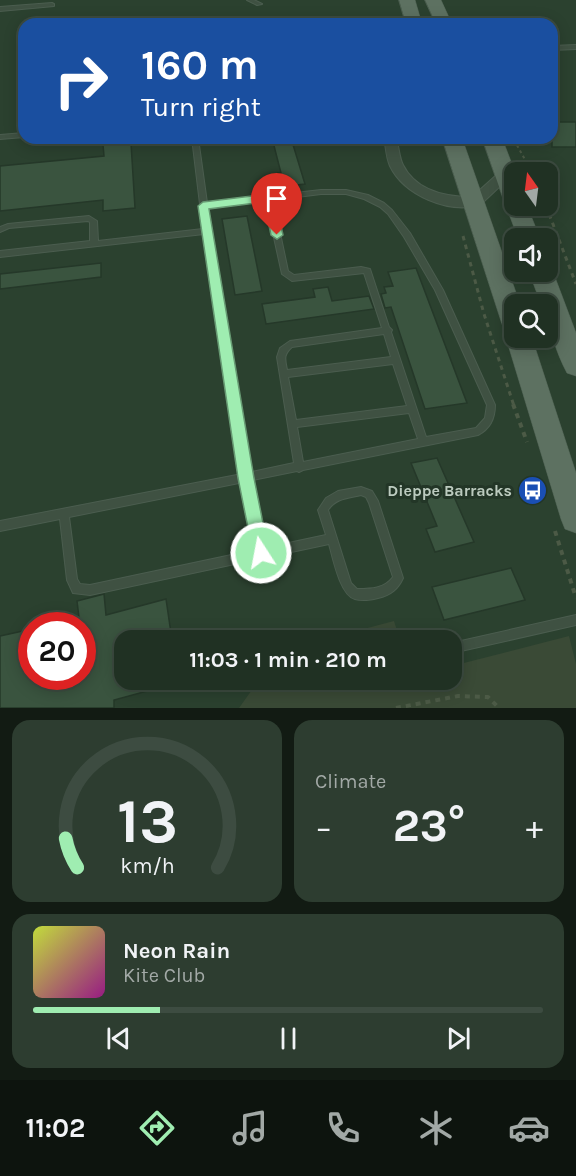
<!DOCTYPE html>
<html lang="en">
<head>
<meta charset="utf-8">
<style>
	body { margin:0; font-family:Karla,sans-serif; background:#2d3d30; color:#f1f3f6; height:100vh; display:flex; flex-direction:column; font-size:22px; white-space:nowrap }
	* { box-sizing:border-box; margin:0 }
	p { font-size:20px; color:#a2a9a6 }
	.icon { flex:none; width:33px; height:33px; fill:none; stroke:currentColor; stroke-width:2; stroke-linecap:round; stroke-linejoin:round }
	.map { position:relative; height:708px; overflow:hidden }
	.side { display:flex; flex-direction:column; gap:12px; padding:12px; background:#121b13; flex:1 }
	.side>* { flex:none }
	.banner { position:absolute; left:18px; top:18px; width:540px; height:126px; border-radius:18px; box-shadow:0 3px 15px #0003,0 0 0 2px #3d4c41; background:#1a4fa0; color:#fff; overflow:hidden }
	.needle { width:39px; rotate:346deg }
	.buttons { position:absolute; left:504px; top:162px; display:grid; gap:12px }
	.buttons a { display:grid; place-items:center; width:54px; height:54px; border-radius:12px; background:#203123; box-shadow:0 3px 15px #0003,0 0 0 2px #3d4c41; font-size:30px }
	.speed { position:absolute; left:18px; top:612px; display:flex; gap:12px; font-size:30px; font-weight:700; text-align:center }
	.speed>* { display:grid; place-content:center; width:78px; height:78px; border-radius:50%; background:#203123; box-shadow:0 3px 15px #0003,0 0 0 2px #3d4c41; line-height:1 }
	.speed .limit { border:9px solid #d22; background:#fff; color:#111 }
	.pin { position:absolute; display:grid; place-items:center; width:51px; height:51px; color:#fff; margin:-62px -26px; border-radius:50% 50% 50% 0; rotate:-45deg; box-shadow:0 0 6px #0007 }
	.pin .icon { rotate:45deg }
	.me { position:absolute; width:66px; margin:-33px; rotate:349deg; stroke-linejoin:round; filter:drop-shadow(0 0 4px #0008) }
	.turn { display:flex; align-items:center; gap:21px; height:126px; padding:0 24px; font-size:27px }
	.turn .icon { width:78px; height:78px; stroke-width:2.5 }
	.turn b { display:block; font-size:42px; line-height:51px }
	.big { font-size:45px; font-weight:700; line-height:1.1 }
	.side .tile { flex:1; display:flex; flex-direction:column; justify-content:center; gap:9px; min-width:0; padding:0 21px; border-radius:18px; background:#2d3d30 }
	.side .dial { align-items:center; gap:0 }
	.dial svg { height:156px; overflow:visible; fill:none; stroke:#3d4c41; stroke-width:7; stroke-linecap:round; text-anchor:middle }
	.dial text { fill:#f1f3f6; stroke:none }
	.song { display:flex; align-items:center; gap:18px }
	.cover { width:72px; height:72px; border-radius:9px; background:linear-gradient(135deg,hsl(70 70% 55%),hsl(310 70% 35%)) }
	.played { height:6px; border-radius:3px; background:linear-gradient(90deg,#9fedb1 25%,#3d4c41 25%) }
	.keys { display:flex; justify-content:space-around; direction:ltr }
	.heat { display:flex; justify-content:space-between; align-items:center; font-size:33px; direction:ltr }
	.side .tiles { flex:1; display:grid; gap:12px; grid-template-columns:1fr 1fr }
	.tile:last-child { grid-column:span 2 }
	.trip { position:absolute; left:114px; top:630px; width:348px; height:60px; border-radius:18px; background:#203123; box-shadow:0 3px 15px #0003,0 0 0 2px #3d4c41; font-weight:700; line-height:60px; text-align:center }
	.dock { display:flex; height:96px; justify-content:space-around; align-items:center; background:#0d140e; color:#a2a9a6 }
	.dock .icon { width:42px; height:42px }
	.dock .on { color:#9fedb1 }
	.dock b { font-size:27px; color:#f1f3f6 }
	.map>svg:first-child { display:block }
	.green { fill:#3a4a36 }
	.building { fill:#3a543f; stroke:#253829; stroke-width:1.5 }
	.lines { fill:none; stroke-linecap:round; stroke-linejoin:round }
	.service-casing { stroke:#4b5d4f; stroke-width:2 }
	.minor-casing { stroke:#4b5d4f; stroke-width:2 }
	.primary-casing { stroke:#4b5d4f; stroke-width:1 }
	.path-far2 { stroke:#4c5a46; stroke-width:2; stroke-dasharray:3 3; stroke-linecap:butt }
	.path-far1 { stroke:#4c5a46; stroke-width:3; stroke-dasharray:4.5 4.5; stroke-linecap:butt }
	.path { stroke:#4c5a46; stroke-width:4; stroke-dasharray:5 5; stroke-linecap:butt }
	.service { fill:#3f5142; fill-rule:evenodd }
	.minor { fill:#3f5142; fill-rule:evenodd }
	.primary { fill:#5d7161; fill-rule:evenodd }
	.route { fill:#9fedb1; stroke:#679a73; stroke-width:1.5 }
	.labels { text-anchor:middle; stroke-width:6; stroke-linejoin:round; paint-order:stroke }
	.poi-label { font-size:16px; font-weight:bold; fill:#bccbbf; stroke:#233627; text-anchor:end }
</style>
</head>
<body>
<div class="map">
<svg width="576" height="708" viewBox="0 0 576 708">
	<rect width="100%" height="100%" fill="#2b412f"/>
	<g class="green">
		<path d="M394,621L400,640H322Z"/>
		<path d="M569,636L576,664V708H239L259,680H452V666Z"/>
	</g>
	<g class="building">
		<rect x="552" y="122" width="24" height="25"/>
		<path d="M272,138H291L305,184L280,187L278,173H281Z"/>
		<path d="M131,143L135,208L103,211V200L0,211V166L104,156L103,145Z"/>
		<path d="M247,216L262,291L235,295L222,219Z"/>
		<path d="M101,263V277L0,289V274Z"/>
		<path d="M416,268L467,403L425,409L391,307L385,308L381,294L386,293L384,287L393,286L388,272Z"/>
		<path d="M328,287L332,301L369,296L374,309L266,324L262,304L315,297L313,289Z"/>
		<path d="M437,458L474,542L435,552L426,529L437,526L411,463Z"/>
		<path d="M511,568L525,600L444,620L432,587Z"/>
		<path d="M104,594L106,615L166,599L172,640H124V680H172L173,684L114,700V708H0V636L32,629V676H82V626H80L77,601Z"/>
	</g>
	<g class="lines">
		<defs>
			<g id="service">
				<path d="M247,0H254L262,4L257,5Z"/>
				<path d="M52,3L54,4V6L0,11V7Z"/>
				<path d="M576,45V49L552,50V46Z"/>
				<path d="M24,133V137L0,139V135Z"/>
				<path d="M192,138H198L207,203L321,190H346L368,195L384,203L392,210L410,233L443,290L495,405C495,418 490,429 478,435L303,470L299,472L297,471L253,480L265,548L326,535L318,510L326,498L338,491L361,487L372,491L378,501L403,578C398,589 391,595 378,598C372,600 361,601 355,599C340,595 333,558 329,544L90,595L73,593L67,580L60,519L0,531V521L242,474L211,289L204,234L0,257V251L90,241V222L88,221L9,228L0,232V227L8,224L89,216L97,221L98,241L203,229ZM321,194H346L364,199L380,207L388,214L404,237L435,290L487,405L485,418L476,428L426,437L391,332L392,330L389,327L370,269L361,267L294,275L288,271L273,200ZM266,201L282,274L292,281L364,273L382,328L290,341L280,348L277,357L294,463L252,472L219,289L208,208ZM384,334L391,357L287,370C285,359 283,355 292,347ZM393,364L407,406L296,420L288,377ZM409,413L418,439L303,462L297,427ZM244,482L255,550L90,585L80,584L77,579L69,517ZM361,495L366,497L369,503L393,577C384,589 371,589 357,589L351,583L328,510C336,498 348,498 361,495Z"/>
				<path d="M576,615V625L452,653V643Z"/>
			</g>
			<path id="minor" d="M384,138H396C399,147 399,157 403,165C416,191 446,197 472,197L501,171L506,170L513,174L480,205C448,214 404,195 390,166C386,157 386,147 384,138Z"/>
			<g id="primary">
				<path d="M399,0H415L422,24H406Z"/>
				<path d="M425,0H441L452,24H436Z"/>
				<path d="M442,138H462L520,304H514V338H532L576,473V533L565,529L561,519L506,338L510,332L505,331L502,324Z"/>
				<path d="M482,138H502L515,172L514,206H527L540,238H518L506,206L508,203L503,198Z"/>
				<path d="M548,266L553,272L576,333V376L567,373C556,352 548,328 548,304H541L529,272H548Z"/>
			</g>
		</defs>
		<use href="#service" class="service-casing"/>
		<use href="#minor" class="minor-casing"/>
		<use href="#primary" class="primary-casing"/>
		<path class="path-far2" d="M514,140L532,172"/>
		<g class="path-far1">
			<path d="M546,206L576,284"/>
			<path d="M463,236L484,314L514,406"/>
		</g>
		<g class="path">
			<path d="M513,404L527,442"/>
			<path d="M555,531L576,598"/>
			<path d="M396,708L458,696L488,697L499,708"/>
		</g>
		<use href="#service" class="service"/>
		<use href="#minor" class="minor"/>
		<use href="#primary" class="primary"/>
	</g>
	<path class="route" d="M269,194L275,198L283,235L277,239L271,235L264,202L209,209L254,478L269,553L267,558L261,561L255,558L253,553L238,478L198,206L203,202Z"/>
	<defs>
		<symbol id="bus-disc" viewBox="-11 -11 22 22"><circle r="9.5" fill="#1a4fb4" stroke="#233627"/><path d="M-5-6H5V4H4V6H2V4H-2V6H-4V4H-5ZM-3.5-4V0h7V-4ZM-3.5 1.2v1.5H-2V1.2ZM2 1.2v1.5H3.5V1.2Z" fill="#fff"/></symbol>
	</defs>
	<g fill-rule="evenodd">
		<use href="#bus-disc" x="516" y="474" width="33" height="33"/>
	</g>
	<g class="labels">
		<g class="poi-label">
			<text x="512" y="496">Dieppe Barracks</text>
		</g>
	</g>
</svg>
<div class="buttons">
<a><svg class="needle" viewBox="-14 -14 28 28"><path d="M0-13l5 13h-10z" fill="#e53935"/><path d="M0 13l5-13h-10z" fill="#a2a9a6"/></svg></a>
<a><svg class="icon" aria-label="sound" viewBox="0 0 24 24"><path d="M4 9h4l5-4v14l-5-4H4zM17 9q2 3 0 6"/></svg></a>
<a><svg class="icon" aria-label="search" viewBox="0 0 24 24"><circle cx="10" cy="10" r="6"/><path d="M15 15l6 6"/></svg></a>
</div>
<div class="speed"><div class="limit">20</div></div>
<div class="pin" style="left:277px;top:235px;background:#d93025"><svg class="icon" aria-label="arrive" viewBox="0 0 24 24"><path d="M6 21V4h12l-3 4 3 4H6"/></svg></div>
<svg class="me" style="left:261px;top:553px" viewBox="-20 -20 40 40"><circle r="17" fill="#9fedb1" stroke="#fff" stroke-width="3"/><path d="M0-11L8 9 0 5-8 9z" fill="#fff"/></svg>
<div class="trip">11:03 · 1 min · 210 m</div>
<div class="banner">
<div class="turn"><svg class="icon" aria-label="right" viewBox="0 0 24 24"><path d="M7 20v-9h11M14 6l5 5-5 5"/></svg><div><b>160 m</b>Turn right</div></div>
</div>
</div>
<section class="side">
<div class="tiles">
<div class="tile dial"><svg viewBox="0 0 100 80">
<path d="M14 69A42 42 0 1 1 86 69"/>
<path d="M14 69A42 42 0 0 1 8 54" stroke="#9fedb1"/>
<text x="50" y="56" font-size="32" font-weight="700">13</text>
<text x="50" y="72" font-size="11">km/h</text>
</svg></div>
<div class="tile"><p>Climate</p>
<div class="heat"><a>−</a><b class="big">23°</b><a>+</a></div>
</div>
<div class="tile">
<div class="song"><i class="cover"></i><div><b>Neon Rain</b><p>Kite Club</p></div></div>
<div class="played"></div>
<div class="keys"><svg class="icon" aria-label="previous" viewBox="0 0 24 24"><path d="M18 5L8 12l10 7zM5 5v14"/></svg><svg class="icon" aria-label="pause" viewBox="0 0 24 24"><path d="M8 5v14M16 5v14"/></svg><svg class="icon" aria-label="next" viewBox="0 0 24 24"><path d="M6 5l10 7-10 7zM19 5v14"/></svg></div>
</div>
</div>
</section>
<nav class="dock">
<b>11:02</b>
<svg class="icon on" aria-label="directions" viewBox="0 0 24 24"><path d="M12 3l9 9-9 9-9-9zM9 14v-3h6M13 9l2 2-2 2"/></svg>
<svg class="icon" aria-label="music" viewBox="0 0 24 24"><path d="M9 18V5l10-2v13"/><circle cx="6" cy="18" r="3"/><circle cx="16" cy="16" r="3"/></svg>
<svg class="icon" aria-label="phone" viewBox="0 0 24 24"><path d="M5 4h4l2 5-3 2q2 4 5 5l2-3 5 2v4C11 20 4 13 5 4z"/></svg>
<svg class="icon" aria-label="climate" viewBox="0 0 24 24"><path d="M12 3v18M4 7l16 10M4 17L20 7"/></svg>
<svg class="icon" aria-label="car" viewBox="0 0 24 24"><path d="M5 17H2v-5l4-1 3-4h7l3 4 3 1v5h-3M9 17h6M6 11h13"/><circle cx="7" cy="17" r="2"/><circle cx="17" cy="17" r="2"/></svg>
</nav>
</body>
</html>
